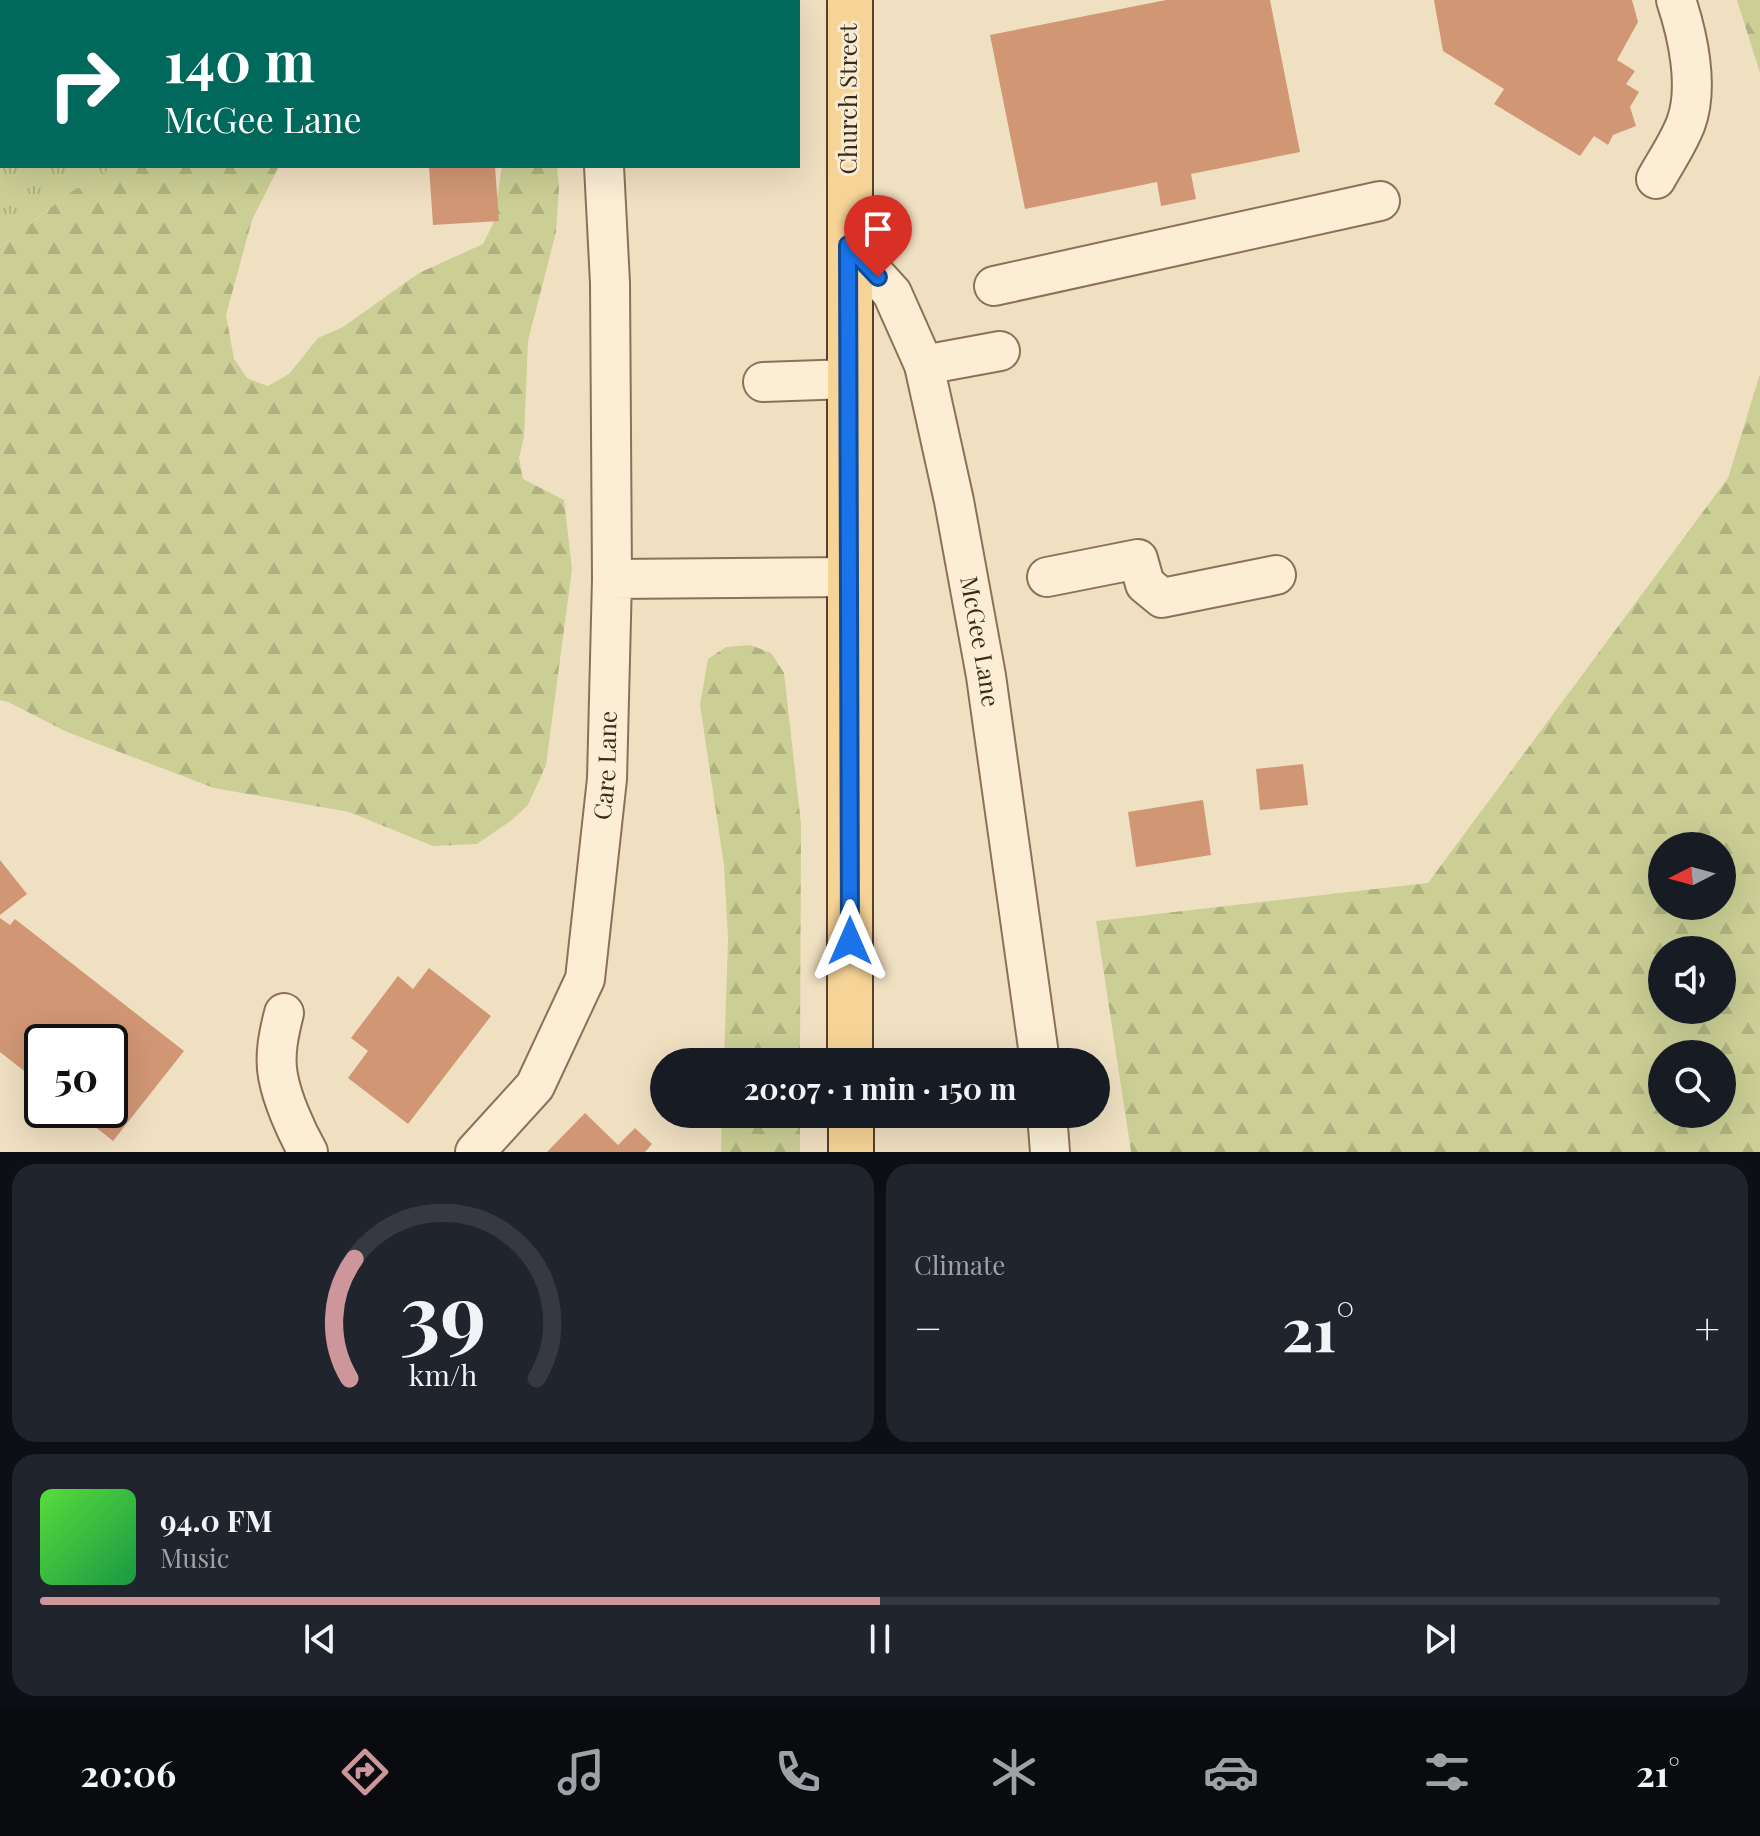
<!DOCTYPE html>
<html lang="en">
<head>
<meta charset="utf-8">
<style>
	body { margin:0; font-family:"Playfair Display",serif; background:#20242c; color:#f1f3f6; height:100vh; display:flex; flex-direction:column; font-size:30px; white-space:nowrap }
	* { box-sizing:border-box; margin:0 }
	p { font-size:26px; color:#9ea1a6 }
	.icon { flex:none; width:44px; height:44px; fill:none; stroke:currentColor; stroke-width:2; stroke-linecap:round; stroke-linejoin:round }
	.map { position:relative; height:1152px; overflow:hidden }
	.side { display:flex; flex-direction:column; gap:12px; padding:12px; background:#0d0f14; flex:1 }
	.side>* { flex:none }
	.top-card { position:absolute; left:0px; top:0px; width:800px; height:168px; box-shadow:0 8px 32px #0002; background:#00695c; color:#fff; overflow:hidden }
	.needle { width:52px; rotate:264deg }
	.tools { position:absolute; left:1648px; top:832px; display:grid; gap:16px }
	.tools a { display:grid; place-items:center; width:88px; height:88px; border-radius:50%; background:#171b24; box-shadow:0 8px 32px #0002; font-size:40px }
	.speed { position:absolute; left:24px; top:1024px; display:flex; gap:16px; font-size:40px; font-weight:700; text-align:center }
	.speed>* { display:grid; place-content:center; width:104px; height:104px; border-radius:50%; background:#171b24; box-shadow:0 8px 32px #0002; line-height:1 }
	.speed .limit { border:4px solid #111; border-radius:12px; background:#fff; color:#111 }
	.pin { position:absolute; display:grid; place-items:center; width:68px; height:68px; color:#fff; margin:-82px -34px; border-radius:50% 50% 50% 0; rotate:-45deg; box-shadow:0 0 8px #0007 }
	.pin .icon { rotate:45deg }
	.me { position:absolute; width:88px; margin:-44px; rotate:0deg; stroke-linejoin:round; filter:drop-shadow(0 0 6px #0008) }
	.turn { display:flex; align-items:center; gap:28px; height:168px; padding:0 32px; font-size:36px }
	.turn .icon { width:104px; height:104px; stroke-width:2.5 }
	.turn b { display:block; font-size:56px; line-height:68px }
	.big { font-size:60px; font-weight:700; line-height:1.1 }
	.side .card { flex:1; display:flex; flex-direction:column; justify-content:center; gap:12px; min-width:0; padding:0 28px; border-radius:24px; background:#20242c }
	.side .dial { align-items:center; gap:0 }
	.dial svg { height:208px; overflow:visible; fill:none; stroke:#363941; stroke-width:7; stroke-linecap:round; text-anchor:middle }
	.dial text { fill:#f1f3f6; stroke:none }
	.song { display:flex; align-items:center; gap:24px }
	.cover { width:96px; height:96px; border-radius:12px; background:linear-gradient(135deg,hsl(110 70% 55%),hsl(140 70% 35%)) }
	.played { height:8px; border-radius:4px; background:linear-gradient(90deg,#cc969b 50%,#363941 50%) }
	.keys { display:flex; justify-content:space-around; direction:ltr }
	.heat { display:flex; justify-content:space-between; align-items:center; font-size:44px; direction:ltr }
	.side .tiles { flex:1; display:grid; gap:12px; grid-template-columns:1fr 1fr }
	.card:last-child { grid-column:span 2 }
	.trip { position:absolute; left:650px; top:1048px; width:460px; height:80px; border-radius:40px; background:#171b24; box-shadow:0 8px 32px #0002; font-weight:700; line-height:80px; text-align:center }
	.tabs { display:flex; height:128px; justify-content:space-around; align-items:center; background:#090b0e; color:#9ea1a6 }
	.tabs .icon { width:56px; height:56px }
	.tabs .selected { color:#cc969b }
	.tabs b { font-size:36px; color:#f1f3f6 }
	.map>svg:first-child { display:block }
	.grass { fill:url(#grass-tufts) }
	.forest { fill:url(#forest-firs); fill-rule:evenodd }
	.building { fill:#d19775 }
	.lines { fill:none; stroke-linecap:round; stroke-linejoin:round }
	.minor-casing { stroke:#8b7158; stroke-width:42 }
	.major-casing { stroke:#593f2c; stroke-width:48 }
	.minor { stroke:#fbeed5; stroke-width:38 }
	.major { stroke:#f6d497; stroke-width:44 }
	.route-casing { stroke:#114b97; stroke-width:20 }
	.route { stroke:#1a73e8; stroke-width:14 }
	.labels { text-anchor:middle; stroke-width:6; stroke-linejoin:round; paint-order:stroke }
	.street-label { font-size:24px; fill:#3a2a1d; stroke:#f7ebd2 }
</style>
</head>
<body>
<div class="map">
<svg width="1760" height="1152" viewBox="0 0 1760 1152">
	<defs>
		<pattern id="grass-tufts" width="24" height="20" patternUnits="userSpaceOnUse" patternTransform="scale(2)"><rect width="24" height="20" fill="#cbcf95"/><path d="M3 7l-1-3M5 7V3M7 7l1-3M15 17l-1-3M17 17v-4M19 17l1-3" fill="none" stroke="#afb280"/></pattern>
		<pattern id="forest-firs" width="22" height="20" patternUnits="userSpaceOnUse" patternTransform="scale(2)"><rect width="22" height="20" fill="#cbcf95"/><path d="M5 1l3.5 6h-7zM16 11l3.5 6h-7z" fill="#afb280"/></pattern>
	</defs>
	<rect width="100%" height="100%" fill="#f0e0c2"/>
	<path class="grass" d="M0,0H369V2H2V166H116L71,192L0,247Z"/>
	<g class="forest">
		<path d="M1737,0H1760V73Z"/>
		<path d="M116,166H279L252,220L226,315L234,359L247,378L268,386L289,374L318,338L343,327L419,273L483,244L493,224L502,166H557L559,188L556,232L528,341L524,437L519,458L523,479L564,500L572,569L546,765L528,805L512,820L477,844L433,846L349,812L214,788L67,732L8,702L0,700V247L71,192Z"/>
		<path d="M1760,374V1152H1131L1096,921L1428,883L1728,478ZM1662,846H1722V906H1662ZM1662,950H1722V1010H1662ZM1662,1054H1722V1114H1662Z"/>
		<path d="M750,645L771,653L784,673L801,824L800,1062H724L728,938L724,865L700,705L708,659L726,647Z"/>
		<path d="M722,1114H800V1152H721Z"/>
	</g>
	<g class="building">
		<path d="M1166,0H1270L1300,152L1191,174L1196,199L1161,206L1157,182L1025,209L990,35Z"/>
		<path d="M1434,0H1632L1638,22L1617,60L1635,71L1626,84L1639,92L1630,107L1636,126L1613,135L1608,145L1594,136L1580,156L1494,104L1504,89L1443,51Z"/>
		<path d="M429,166H495L499,221L433,225Z"/>
		<path d="M1303,764L1308,805L1260,810L1256,769Z"/>
		<path d="M1203,800L1211,855L1136,867L1128,812Z"/>
		<path d="M0,860L27,894L0,915Z"/>
		<path d="M0,918L10,925L15,919L184,1051L113,1141L74,1110H110V1042H42V1085L0,1052Z"/>
		<path d="M429,968L491,1016L408,1124L348,1078L368,1051L351,1038L398,976L413,989Z"/>
		<path d="M585,1113L618,1145L635,1128L652,1144L645,1152H547Z"/>
	</g>
	<g class="lines">
		<defs>
			<g id="minor">
				<path d="M557,0L558,2"/>
				<path d="M604,166L610,283L612,579"/>
				<path d="M1656,179C1666,161 1679,142 1686,123C1699,87 1688,36 1676,0"/>
				<path id="s1" d="M848,245L892,293L924,365L954,501L986,676L1040,1062"/>
				<path d="M994,286L1380,201"/>
				<path d="M924,365L1000,351"/>
				<path d="M763,382L849,379"/>
				<path d="M1047,577L1138,559L1145,584L1162,598L1276,575"/>
				<path d="M284,1013C279,1033 274,1055 278,1076C282,1099 296,1131 308,1152"/>
				<path d="M1047,1114L1050,1152"/>
				<path id="s2" d="M475,1152L535,1086L585,979L607,779L612,579L848,577"/>
			</g>
			<g id="major">
				<path d="M850,0V1062"/>
				<path d="M851,1114V1152"/>
			</g>
		</defs>
		<use href="#minor" class="minor-casing"/>
		<use href="#major" class="major-casing"/>
		<use href="#minor" class="minor"/>
		<use href="#major" class="major"/>
	</g>
	<g class="lines">
		<defs>
			<path id="route" d="M850,941L848,245L878,277"/>
		</defs>
		<use href="#route" class="route-casing"/>
		<use href="#route" class="route"/>
	</g>
	<g class="labels">
		<g class="street-label">
			<text transform="translate(849 99) rotate(-90)" y="8">Church Street</text>
			<text dy="8" stroke="none"><textPath href="#s1" startOffset="426">McGee Lane</textPath></text>
			<text dy="8" stroke="none"><textPath href="#s2" startOffset="422">Care Lane</textPath></text>
		</g>
	</g>
</svg>
<div class="tools">
<a><svg class="needle" viewBox="-14 -14 28 28"><path d="M0-13l5 13h-10z" fill="#e53935"/><path d="M0 13l5-13h-10z" fill="#9ea1a6"/></svg></a>
<a><svg class="icon" aria-label="sound" viewBox="0 0 24 24"><path d="M4 9h4l5-4v14l-5-4H4zM17 9q2 3 0 6"/></svg></a>
<a><svg class="icon" aria-label="search" viewBox="0 0 24 24"><circle cx="10" cy="10" r="6"/><path d="M15 15l6 6"/></svg></a>
</div>
<div class="speed"><div class="limit">50</div></div>
<div class="pin" style="left:878px;top:277px;background:#d93025"><svg class="icon" aria-label="arrive" viewBox="0 0 24 24"><path d="M6 21V4h12l-3 4 3 4H6"/></svg></div>
<svg class="me" style="left:850px;top:941px" viewBox="-20 -20 40 40"><path d="M0-17L14 15 0 8-14 15z" fill="#1a73e8" stroke="#fff" stroke-width="4"/></svg>
<div class="trip">20:07 · 1 min · 150 m</div>
<div class="top-card">
<div class="turn"><svg class="icon" aria-label="right" viewBox="0 0 24 24"><path d="M7 20v-9h11M14 6l5 5-5 5"/></svg><div><b>140 m</b>McGee Lane</div></div>
</div>
</div>
<section class="side">
<div class="tiles">
<div class="card dial"><svg viewBox="0 0 100 80">
<path d="M14 69A42 42 0 1 1 86 69"/>
<path d="M14 69A42 42 0 0 1 16 23" stroke="#cc969b"/>
<text x="50" y="56" font-size="32" font-weight="700">39</text>
<text x="50" y="72" font-size="11">km/h</text>
</svg></div>
<div class="card"><p>Climate</p>
<div class="heat"><a>−</a><b class="big">21°</b><a>+</a></div>
</div>
<div class="card">
<div class="song"><i class="cover"></i><div><b>94.0 FM</b><p>Music</p></div></div>
<div class="played"></div>
<div class="keys"><svg class="icon" aria-label="previous" viewBox="0 0 24 24"><path d="M18 5L8 12l10 7zM5 5v14"/></svg><svg class="icon" aria-label="pause" viewBox="0 0 24 24"><path d="M8 5v14M16 5v14"/></svg><svg class="icon" aria-label="next" viewBox="0 0 24 24"><path d="M6 5l10 7-10 7zM19 5v14"/></svg></div>
</div>
</div>
</section>
<nav class="tabs">
<b>20:06</b>
<svg class="icon selected" aria-label="directions" viewBox="0 0 24 24"><path d="M12 3l9 9-9 9-9-9zM9 14v-3h6M13 9l2 2-2 2"/></svg>
<svg class="icon" aria-label="music" viewBox="0 0 24 24"><path d="M9 18V5l10-2v13"/><circle cx="6" cy="18" r="3"/><circle cx="16" cy="16" r="3"/></svg>
<svg class="icon" aria-label="phone" viewBox="0 0 24 24"><path d="M5 4h4l2 5-3 2q2 4 5 5l2-3 5 2v4C11 20 4 13 5 4z"/></svg>
<svg class="icon" aria-label="climate" viewBox="0 0 24 24"><path d="M12 3v18M4 7l16 10M4 17L20 7"/></svg>
<svg class="icon" aria-label="car" viewBox="0 0 24 24"><path d="M5 17H2v-5l4-1 3-4h7l3 4 3 1v5h-3M9 17h6M6 11h13"/><circle cx="7" cy="17" r="2"/><circle cx="17" cy="17" r="2"/></svg>
<svg class="icon" aria-label="filters" viewBox="0 0 24 24"><path d="M4 7h16M4 17h16"/><circle cx="9" cy="7" r="2"/><circle cx="15" cy="17" r="2"/></svg>
<b>21°</b>
</nav>
</body>
</html>
